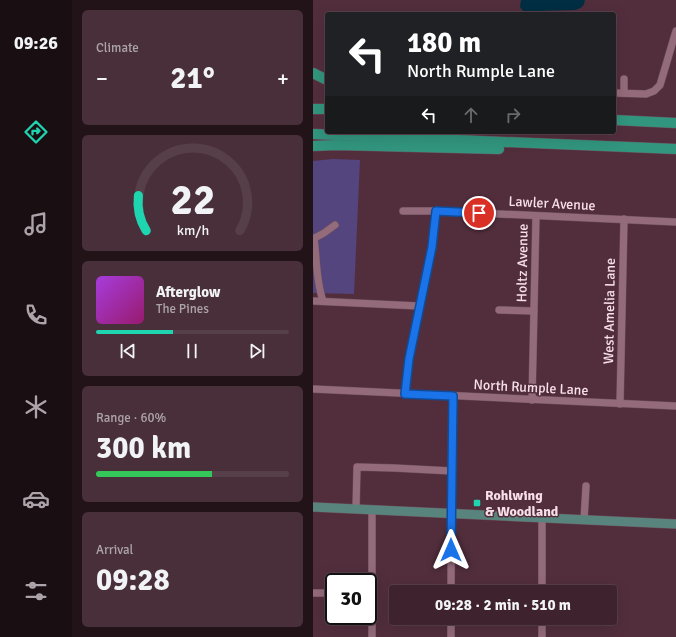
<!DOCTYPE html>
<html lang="en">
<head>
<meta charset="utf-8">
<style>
	body { margin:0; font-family:Signika,sans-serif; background:#492f3a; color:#f1f3f6; height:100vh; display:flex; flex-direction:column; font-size:15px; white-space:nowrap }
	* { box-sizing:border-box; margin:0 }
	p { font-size:13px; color:#ada4aa }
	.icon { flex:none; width:22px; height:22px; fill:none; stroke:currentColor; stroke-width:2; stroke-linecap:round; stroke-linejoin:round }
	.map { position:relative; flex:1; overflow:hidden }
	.sheet { display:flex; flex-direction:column; gap:10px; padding:10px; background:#221319; width:241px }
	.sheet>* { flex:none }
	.guide { position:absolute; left:12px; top:12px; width:291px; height:122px; border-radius:4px; box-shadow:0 4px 16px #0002,0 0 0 1px #573f4a; background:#202124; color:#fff; overflow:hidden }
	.speed { position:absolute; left:12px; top:573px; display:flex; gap:8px; font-size:20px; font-weight:700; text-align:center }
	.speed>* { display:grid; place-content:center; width:52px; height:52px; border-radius:50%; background:#3e222e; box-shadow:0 4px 16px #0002,0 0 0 1px #573f4a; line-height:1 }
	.speed .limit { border:2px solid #111; border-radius:6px; background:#fff; color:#111 }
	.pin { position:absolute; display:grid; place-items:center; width:34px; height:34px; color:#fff; margin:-17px; border:2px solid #fff; border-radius:50%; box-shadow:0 1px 4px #0007 }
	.me { position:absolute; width:44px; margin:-22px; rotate:0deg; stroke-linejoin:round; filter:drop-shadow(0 0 3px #0008) }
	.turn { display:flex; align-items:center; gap:14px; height:84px; padding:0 16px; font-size:18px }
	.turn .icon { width:52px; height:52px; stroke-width:2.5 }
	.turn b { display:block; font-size:28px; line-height:34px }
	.lanes { display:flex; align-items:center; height:38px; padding:0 16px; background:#0003; justify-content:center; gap:20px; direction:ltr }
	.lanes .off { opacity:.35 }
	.big { font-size:30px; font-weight:700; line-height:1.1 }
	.sheet .card { flex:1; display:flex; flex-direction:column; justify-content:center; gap:6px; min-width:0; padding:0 14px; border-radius:6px; background:#492f3a }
	.sheet .dial { align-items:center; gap:0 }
	.dial svg { height:104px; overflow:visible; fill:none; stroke:#573f4a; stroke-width:7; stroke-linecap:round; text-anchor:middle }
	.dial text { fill:#f1f3f6; stroke:none }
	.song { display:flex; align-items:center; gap:12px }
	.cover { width:48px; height:48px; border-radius:6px; background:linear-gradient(135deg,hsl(280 70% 55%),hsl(320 70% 35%)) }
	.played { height:4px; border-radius:2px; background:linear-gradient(90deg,#1ed5b0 40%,#573f4a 40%) }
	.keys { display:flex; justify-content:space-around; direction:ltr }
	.heat { display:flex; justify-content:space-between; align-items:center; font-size:22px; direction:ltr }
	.charge { height:6px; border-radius:3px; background:linear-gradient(90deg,#34c759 60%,#573f4a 0) }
	.trip { position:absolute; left:76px; top:585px; width:228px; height:40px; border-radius:4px; background:#3e222e; box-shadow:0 4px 16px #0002,0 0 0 1px #573f4a; font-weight:700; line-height:40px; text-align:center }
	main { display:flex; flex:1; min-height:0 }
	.menu { display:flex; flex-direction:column; width:72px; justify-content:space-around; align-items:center; background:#190e12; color:#ada4aa }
	.menu .icon { width:28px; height:28px }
	.menu .selected { color:#1ed5b0 }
	.menu b { font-size:18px; color:#f1f3f6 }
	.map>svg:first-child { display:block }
	.green { fill:#54457f }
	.water { fill:#012e42 }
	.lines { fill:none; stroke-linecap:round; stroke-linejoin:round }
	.minor-casing { stroke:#6c4e5b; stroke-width:8 }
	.major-casing { stroke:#6c4e5b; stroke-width:10 }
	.highway-casing { stroke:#6c4e5b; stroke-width:11 }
	.minor { stroke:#946b7b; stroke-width:7 }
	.major { stroke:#59847d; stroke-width:9 }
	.highway { stroke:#32957e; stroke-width:10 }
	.route-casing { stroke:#114b97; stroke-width:10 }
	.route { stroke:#1a73e8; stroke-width:7 }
	.poi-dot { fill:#1ed5b0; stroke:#522e3d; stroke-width:1.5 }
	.labels { text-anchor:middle; stroke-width:3; stroke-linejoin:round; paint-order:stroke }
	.street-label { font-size:14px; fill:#f8e0e8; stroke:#522e3d }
	.poi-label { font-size:14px; font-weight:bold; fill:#f8e0e8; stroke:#522e3d; text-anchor:start }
</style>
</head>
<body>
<main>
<nav class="menu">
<b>09:26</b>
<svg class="icon selected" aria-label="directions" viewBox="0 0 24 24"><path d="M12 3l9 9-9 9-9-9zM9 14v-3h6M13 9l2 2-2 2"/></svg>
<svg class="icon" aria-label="music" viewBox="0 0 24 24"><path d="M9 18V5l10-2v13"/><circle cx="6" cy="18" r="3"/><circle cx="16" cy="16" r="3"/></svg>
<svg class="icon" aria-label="phone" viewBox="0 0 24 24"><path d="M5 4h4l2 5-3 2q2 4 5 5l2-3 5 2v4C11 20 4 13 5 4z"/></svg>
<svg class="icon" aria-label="climate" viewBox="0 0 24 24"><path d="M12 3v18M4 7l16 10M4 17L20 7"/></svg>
<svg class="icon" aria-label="car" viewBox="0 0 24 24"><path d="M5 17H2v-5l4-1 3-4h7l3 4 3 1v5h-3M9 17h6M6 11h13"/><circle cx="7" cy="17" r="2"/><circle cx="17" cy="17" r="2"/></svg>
<svg class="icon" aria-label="filters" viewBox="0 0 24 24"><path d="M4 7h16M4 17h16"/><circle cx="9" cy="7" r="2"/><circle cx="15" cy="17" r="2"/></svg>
</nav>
<section class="sheet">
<div class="card"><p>Climate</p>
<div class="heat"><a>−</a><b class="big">21°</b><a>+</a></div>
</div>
<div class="card dial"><svg viewBox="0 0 100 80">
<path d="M14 69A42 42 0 1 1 86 69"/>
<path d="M14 69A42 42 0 0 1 8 42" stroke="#1ed5b0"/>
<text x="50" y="56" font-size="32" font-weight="700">22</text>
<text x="50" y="72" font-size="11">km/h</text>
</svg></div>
<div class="card">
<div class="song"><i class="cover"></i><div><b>Afterglow</b><p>The Pines</p></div></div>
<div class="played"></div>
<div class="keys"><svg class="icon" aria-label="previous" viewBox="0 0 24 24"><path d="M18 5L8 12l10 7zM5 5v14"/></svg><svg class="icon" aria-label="pause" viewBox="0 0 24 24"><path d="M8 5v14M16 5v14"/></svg><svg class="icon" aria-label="next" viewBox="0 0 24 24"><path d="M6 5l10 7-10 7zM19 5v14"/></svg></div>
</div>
<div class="card"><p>Range · 60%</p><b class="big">300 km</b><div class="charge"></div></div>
<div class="card"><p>Arrival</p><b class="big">09:28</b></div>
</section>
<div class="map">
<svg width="363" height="637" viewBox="0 0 363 637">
	<rect width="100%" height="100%" fill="#522e3d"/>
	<path class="green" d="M20,159L47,160L41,294L0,293V161Z"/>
	<path class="water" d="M208,0H272C271,6 269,8 262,10L224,11L216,13L210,11L207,7Z"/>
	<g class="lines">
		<defs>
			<g id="minor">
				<path d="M301,93L333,94L341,91L347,85L363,31"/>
				<path d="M311,93V79"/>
				<path d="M90,211H123L363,222"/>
				<path d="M1,238C4,260 3,281 10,301"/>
				<path d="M0,239L11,233L22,225"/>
				<path d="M0,301L106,306"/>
				<path d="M186,310L221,311"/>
				<path d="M0,389L363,406"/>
				<path d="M92,394L96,359L119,247L123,211"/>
				<path d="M219,400L223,216"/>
				<path d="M307,404L311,219"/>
				<path d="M43,509L44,467L81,468L139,471"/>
				<path d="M59,510V637"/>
				<path d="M229,518V592"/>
				<path d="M271,520L273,486"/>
				<path d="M138,592L139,396"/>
				<path d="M0,593H21"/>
				<path d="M229,618V637"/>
				<path d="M138,637V618"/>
			</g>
			<path id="major" d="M0,507L363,524"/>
			<g id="highway">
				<path d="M0,73L14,80"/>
				<path d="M0,109H14"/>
				<path d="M301,120L363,123"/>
				<path d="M0,134L363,149"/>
				<path d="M0,146L23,145L186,149"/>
			</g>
		</defs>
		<use href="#minor" class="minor-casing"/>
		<use href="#major" class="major-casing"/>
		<use href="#highway" class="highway-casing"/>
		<use href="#minor" class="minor"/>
		<use href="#major" class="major"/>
		<use href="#highway" class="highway"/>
	</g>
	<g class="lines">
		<defs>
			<path id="route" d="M138,550L140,396L92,394L96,359L119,247L123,211L166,213"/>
		</defs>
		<use href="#route" class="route-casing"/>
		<use href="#route" class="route"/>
	</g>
	<rect class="poi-dot" x="160" y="499" width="8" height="8" rx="2"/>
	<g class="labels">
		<g class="street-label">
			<text transform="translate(239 203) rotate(3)" y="5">Lawler Avenue</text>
			<text transform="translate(209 263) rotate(-89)" y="5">Holtz Avenue</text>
			<text transform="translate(296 311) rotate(-89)" y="5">West Amelia Lane</text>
			<text transform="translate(218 387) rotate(3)" y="5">North Rumple Lane</text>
		</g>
		<g class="poi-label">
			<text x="172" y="500">Rohlwing<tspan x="172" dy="16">&amp; Woodland</tspan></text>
		</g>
	</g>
</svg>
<div class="speed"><div class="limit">30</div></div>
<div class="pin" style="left:166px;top:213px;background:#d93025"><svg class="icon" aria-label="arrive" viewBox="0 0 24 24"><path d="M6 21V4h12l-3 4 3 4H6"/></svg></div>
<svg class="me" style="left:138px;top:550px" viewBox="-20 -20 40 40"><path d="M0-17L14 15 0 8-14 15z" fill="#1a73e8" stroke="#fff" stroke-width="4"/></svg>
<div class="trip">09:28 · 2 min · 510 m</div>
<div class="guide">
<div class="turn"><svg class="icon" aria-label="left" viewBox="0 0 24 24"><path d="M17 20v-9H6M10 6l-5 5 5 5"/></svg><div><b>180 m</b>North Rumple Lane</div></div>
<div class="lanes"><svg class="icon" aria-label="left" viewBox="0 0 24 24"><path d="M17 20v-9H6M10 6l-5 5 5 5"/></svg><svg class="icon off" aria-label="ahead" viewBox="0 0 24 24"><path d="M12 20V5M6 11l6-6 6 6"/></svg><svg class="icon off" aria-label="right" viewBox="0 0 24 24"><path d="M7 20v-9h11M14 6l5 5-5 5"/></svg></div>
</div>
</div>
</main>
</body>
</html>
